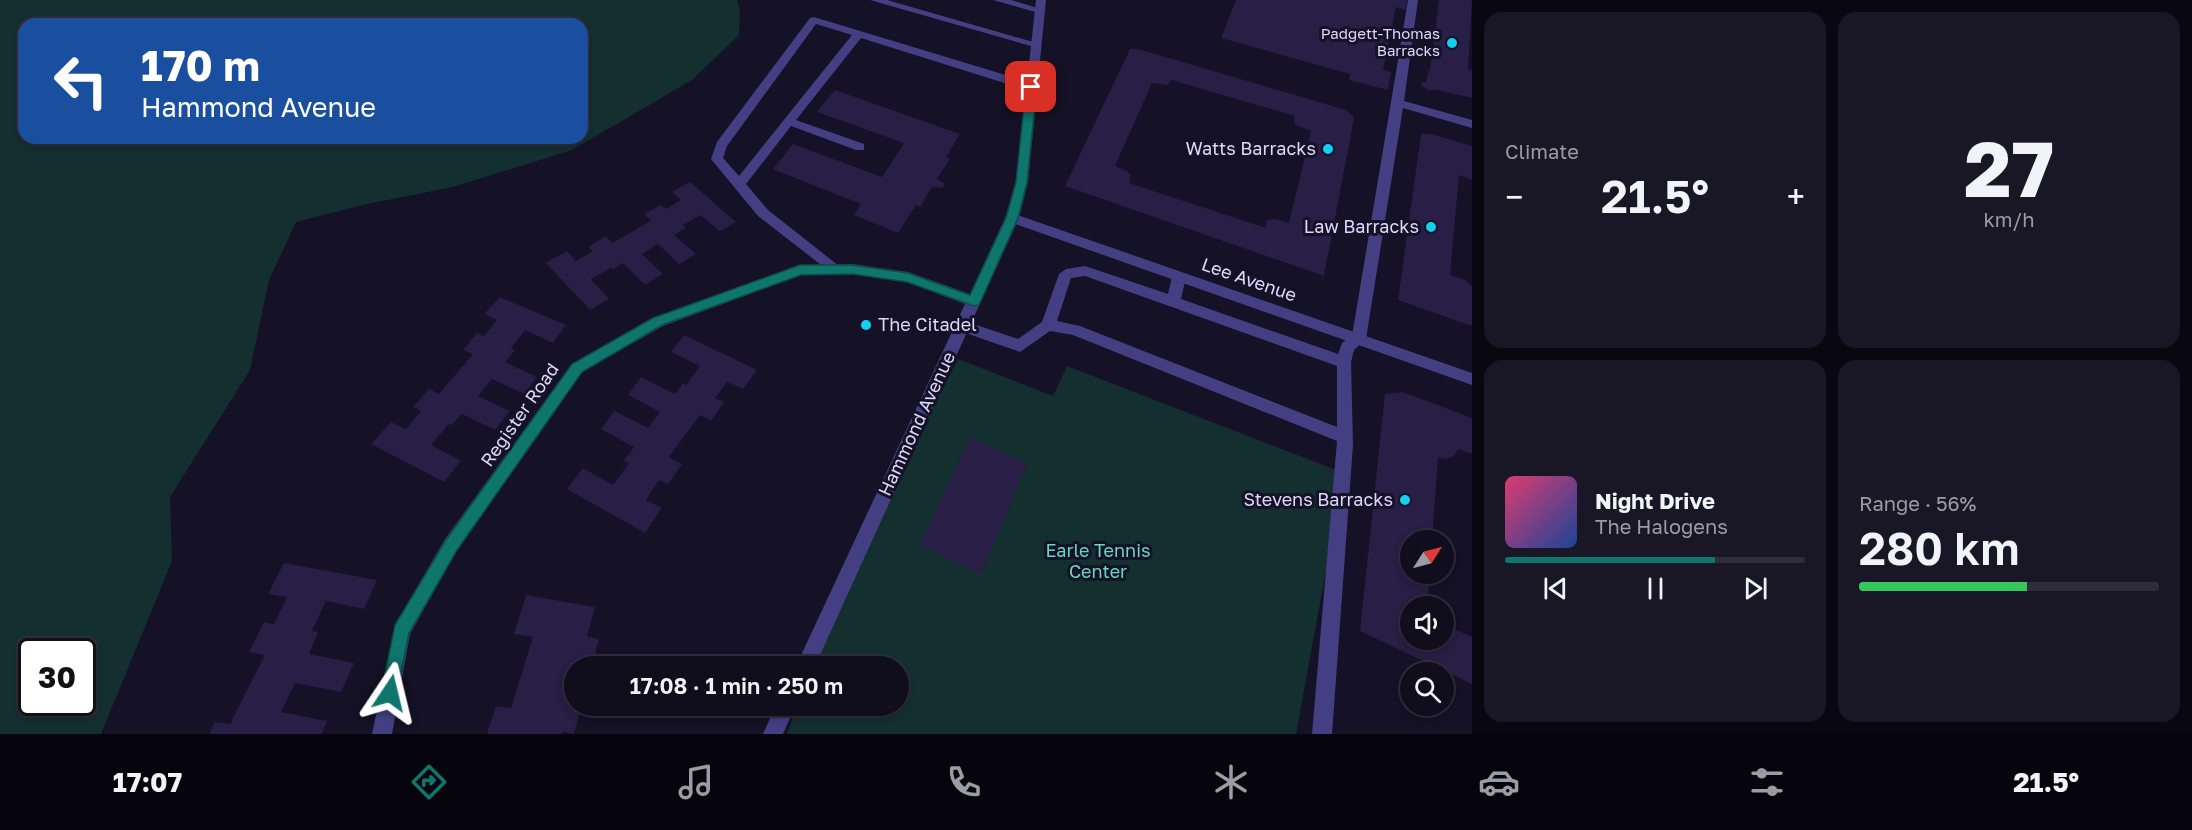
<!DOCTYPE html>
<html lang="en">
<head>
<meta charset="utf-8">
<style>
	body { margin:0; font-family:"Golos Text",sans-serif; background:#191625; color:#f1f3f6; height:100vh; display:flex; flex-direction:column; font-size:22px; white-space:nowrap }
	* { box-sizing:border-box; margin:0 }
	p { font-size:20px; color:#9c9ca3 }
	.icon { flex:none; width:33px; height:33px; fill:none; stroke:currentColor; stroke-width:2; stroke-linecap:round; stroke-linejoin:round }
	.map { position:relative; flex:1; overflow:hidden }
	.panel { display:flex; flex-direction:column; gap:12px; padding:12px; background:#09070f; width:720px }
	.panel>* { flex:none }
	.guide { position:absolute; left:18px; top:18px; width:570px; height:126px; border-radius:18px; box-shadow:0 3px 9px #0003,0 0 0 2px #302d3b; background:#1a4fa0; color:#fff; overflow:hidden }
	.needle { width:39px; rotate:54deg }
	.controls { position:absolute; left:1400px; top:530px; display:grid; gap:12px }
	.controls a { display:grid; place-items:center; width:54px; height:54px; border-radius:50%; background:#100d1c; box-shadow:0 3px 9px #0003,0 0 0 2px #302d3b; font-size:30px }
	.speed { position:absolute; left:18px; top:638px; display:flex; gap:12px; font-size:30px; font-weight:700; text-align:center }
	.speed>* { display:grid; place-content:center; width:78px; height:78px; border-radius:50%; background:#100d1c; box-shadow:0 3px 9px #0003,0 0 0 2px #302d3b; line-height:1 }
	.speed .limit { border:3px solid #111; border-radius:9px; background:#fff; color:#111 }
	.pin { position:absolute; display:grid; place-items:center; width:51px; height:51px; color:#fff; margin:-26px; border-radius:12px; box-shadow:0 3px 9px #0006 }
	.me { position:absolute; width:66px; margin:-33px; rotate:10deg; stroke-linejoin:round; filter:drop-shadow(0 0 4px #0008) }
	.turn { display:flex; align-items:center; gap:21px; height:126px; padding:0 24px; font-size:27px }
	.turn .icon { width:78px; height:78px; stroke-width:2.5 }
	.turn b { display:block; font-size:42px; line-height:51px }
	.big { font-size:45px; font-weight:600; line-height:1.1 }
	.panel .widget { flex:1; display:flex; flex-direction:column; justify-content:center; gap:9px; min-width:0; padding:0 21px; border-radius:18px; background:#191625 }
	.panel .dial { align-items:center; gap:0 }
	.dial b { font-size:78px; line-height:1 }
	.song { display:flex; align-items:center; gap:18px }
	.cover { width:72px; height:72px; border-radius:9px; background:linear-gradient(135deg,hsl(340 70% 55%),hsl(220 70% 35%)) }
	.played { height:6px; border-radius:3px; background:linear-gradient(90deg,#0f766e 70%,#302d3b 70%) }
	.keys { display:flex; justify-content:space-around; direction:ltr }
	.heat { display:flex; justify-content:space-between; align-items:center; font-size:33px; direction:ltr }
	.charge { height:9px; border-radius:4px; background:linear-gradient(90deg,#34c759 56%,#302d3b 0) }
	.panel .tiles { flex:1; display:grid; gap:12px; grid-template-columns:repeat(2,1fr) }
	.trip { position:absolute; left:564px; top:656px; width:345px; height:60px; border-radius:30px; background:#100d1c; box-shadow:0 3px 9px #0003,0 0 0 2px #302d3b; font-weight:600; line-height:60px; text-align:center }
	.tabs { display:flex; height:96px; justify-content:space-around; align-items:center; background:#06050b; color:#9c9ca3 }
	.tabs .icon { width:42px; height:42px }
	.tabs .current { color:#0f766e }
	.tabs b { font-size:27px; color:#f1f3f6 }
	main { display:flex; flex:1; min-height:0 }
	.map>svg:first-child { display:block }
	.green { fill:#142f2f; fill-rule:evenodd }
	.building { fill:#281e46; fill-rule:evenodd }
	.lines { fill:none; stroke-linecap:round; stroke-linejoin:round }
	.service { fill:#443f82; fill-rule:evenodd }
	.minor { fill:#443f82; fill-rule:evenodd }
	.tertiary { fill:#443f82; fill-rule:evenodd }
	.route { fill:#0f766e; stroke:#0a4d48; stroke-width:1.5 }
	.poi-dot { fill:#12d1ef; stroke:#151126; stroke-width:2 }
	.labels { text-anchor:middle; stroke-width:6; stroke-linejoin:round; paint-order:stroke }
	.far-poi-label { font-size:15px; fill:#ded8fc; stroke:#151126; text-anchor:end }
	.poi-label { font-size:18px; fill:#ded8fc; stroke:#151126; text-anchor:end }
	.street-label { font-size:18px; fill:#ded8fc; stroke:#151126 }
	.park-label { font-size:18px; fill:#68d8c0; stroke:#151126 }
</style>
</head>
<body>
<main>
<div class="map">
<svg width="1472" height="734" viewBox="0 0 1472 734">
	<rect width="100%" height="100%" fill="#151126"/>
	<g class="green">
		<path d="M0,0H737L740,11L739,35L692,80L572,150L453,187L367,204L296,222L269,280L250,370L170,497L172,561L101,734H0ZM24,24H582V138H24ZM32,651H82V702H32Z"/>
		<path d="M958,359L1053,396L1067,366L1344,473L1296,734H787L797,705H898V666H813L901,468Z"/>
	</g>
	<g class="building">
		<path d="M1236,0H1407L1406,10L1396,7L1383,70L1391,72L1388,90L1349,80L1350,74L1221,38Z"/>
		<path d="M1439,0H1472L1468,69L1472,70V98L1437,90H1428L1422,86L1421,83L1426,82L1428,71H1430Z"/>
		<path d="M1130,49H1138L1346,110L1354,118L1324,276L1065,186ZM1171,80L1295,116L1294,122L1298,126L1311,131L1289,223L1275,219L1266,221V228L1129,183L1131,175L1127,171L1115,166L1152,83L1168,85Z"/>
		<path d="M835,90L960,134L946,157L950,159L937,179L945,184L942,188L932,187L920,207L916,205L898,233L854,215L861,204L773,169L793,144L882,177L904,143L817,112Z"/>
		<path d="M1421,134H1431L1472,146V180L1459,175L1450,275L1465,280L1472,286V326L1398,300Z"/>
		<path d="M690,182L736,222L720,231L700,215L683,225L686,228L674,235L696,254L679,264L658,244L642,254L663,274L645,285L623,263L613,270L611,268L591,279L609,299L590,310L546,263L567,251L576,261L593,251L588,247L606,236L612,243L651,221L644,214L661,205L666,209L681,200L672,192Z"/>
		<path d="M500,297L566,325L553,343L525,330L511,348L515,350L505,362L537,377L524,394L492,379L478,396L510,411L495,430L462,414L452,425L449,424L431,445L461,461L444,482L371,444L391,422L406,429L421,411L413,407L429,389L439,394L473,354L463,350L477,333L484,336L497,320L484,314Z"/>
		<path d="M684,335L757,370L743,389L727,382L715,398L724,402L711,421L700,415L669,457L682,464L668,484L659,480L646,500L662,508L645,533L567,489L583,468L613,485L629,463L624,461L634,447L601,429L614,411L648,428L660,412L628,395L641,377L675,394L683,383L686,385L700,366L671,352Z"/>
		<path d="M1403,392L1472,418V454L1458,449L1454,456L1446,459L1438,457L1432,540H1410V573H1430L1428,599L1441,606H1410V639H1443V609L1448,615L1445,625L1472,637V684L1360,631L1385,394Z"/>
		<path d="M970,437L1027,463L981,575L920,545Z"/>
		<path d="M284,563L377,580L364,609L326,601L312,631L318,632L309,654L354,663L341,692L295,683L281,712L327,721L322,734H209L215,722L230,724L265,655L249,652L264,622L274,624L287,597L268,594Z"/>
		<path d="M526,595L595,607L587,636L599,639L592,666H574V705H582L574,734L563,732L562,734H487L496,706L511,708L533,637L514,634Z"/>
	</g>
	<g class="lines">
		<g class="service">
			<path d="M870,0H887L1040,44L1039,46H1031Z"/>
			<path d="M993,0H1011L1044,10L1039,13Z"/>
			<path d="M1408,0H1418L1404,101L1472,120V128L1403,108L1366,339L1354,350L1351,362L1353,445L1332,734H1312L1337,441L1073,335L1050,331L1020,352L957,330L955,326L957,322L962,320L1018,339L1042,322L1059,274L1066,269L1085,266L1168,294L1172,277L1179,272L1186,277L1181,299L1338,354L1342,343L1352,336ZM1085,276L1337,366V427L1080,326L1057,321L1071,278Z"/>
			<path d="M814,17L1035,84L1037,87L1031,91L1027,90L861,38L796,120L864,144V150H856L791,126L746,184L768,210L839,266L841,270L834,275L758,216L711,159L717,142L810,18ZM816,24L852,35L739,176L723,158L727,146Z"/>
		</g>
		<g class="minor">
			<path d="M1036,0H1046L1028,182L1019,218L815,666H796L965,304L907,282L852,274L801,275L663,326L582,372L457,551L410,634L392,734H372L395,625L445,539L572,364L653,318L800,265L852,264L908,272L970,294L1005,218L1016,182Z"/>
			<path d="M776,705H796L783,734H763Z"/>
		</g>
		<path class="tertiary" d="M1012,213L1472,373V385L1007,221L1005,218L1007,215Z"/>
	</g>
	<path class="route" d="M1031,84L1037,87L1027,182L1018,218L979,305L974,306L907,282L852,274L801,275L662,325L582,372L457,550L409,633L396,699L390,701L384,699L381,693L395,625L446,540L572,364L653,318L800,265H852L908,273L970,295L1006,218L1016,182L1026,87Z"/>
	<g class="poi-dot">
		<circle cx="1452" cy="43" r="6"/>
		<circle cx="1328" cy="149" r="6"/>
		<circle cx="1431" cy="227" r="6"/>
		<circle cx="866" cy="325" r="6"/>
		<circle cx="1405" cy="500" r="6"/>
	</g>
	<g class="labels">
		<g class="far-poi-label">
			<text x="1440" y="39">Padgett-Thomas<tspan x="1440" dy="17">Barracks</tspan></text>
		</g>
		<g class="poi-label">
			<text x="1316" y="155">Watts Barracks</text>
			<text x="1419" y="233">Law Barracks</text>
			<text x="878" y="331" text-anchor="start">The Citadel</text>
			<text x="1393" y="506">Stevens Barracks</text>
		</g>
		<g class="street-label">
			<text transform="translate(1249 280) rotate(19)" y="6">Lee Avenue</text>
			<text transform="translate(520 415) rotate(-55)" y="6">Register Road</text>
			<text transform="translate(917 424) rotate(-65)" y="6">Hammond Avenue</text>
		</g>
		<g class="park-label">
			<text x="1098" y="557">Earle Tennis<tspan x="1098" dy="21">Center</tspan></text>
		</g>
	</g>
</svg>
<div class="controls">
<a><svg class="needle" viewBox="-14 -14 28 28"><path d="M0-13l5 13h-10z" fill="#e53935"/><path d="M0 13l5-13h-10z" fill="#9c9ca3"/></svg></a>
<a><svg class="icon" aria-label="sound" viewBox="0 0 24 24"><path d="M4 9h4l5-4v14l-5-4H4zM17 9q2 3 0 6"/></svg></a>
<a><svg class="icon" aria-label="search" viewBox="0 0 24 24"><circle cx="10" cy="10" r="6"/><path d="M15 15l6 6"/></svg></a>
</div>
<div class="speed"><div class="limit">30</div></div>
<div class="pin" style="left:1031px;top:87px;background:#d93025"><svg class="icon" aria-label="arrive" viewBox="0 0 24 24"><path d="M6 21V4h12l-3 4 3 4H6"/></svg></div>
<svg class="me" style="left:390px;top:693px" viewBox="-20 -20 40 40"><path d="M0-17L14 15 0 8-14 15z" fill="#0f766e" stroke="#fff" stroke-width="4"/></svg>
<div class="trip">17:08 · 1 min · 250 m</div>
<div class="guide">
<div class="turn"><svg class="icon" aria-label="left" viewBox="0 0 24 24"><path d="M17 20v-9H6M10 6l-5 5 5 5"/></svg><div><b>170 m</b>Hammond Avenue</div></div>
</div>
</div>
<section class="panel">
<div class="tiles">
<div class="widget"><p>Climate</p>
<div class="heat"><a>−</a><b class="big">21.5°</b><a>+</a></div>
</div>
<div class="widget dial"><b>27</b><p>km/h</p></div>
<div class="widget">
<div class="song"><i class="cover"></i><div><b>Night Drive</b><p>The Halogens</p></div></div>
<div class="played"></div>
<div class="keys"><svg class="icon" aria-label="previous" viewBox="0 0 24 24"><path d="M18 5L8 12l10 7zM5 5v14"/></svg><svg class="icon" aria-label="pause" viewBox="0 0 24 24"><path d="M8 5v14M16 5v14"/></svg><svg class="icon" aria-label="next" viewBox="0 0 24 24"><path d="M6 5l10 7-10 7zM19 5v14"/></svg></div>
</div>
<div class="widget"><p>Range · 56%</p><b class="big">280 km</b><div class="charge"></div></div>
</div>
</section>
</main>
<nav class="tabs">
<b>17:07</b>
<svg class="icon current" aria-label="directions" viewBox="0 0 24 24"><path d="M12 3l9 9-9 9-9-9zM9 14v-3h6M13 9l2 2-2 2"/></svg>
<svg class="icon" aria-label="music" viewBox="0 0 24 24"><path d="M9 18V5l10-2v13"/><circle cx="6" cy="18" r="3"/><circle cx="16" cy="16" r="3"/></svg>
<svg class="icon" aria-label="phone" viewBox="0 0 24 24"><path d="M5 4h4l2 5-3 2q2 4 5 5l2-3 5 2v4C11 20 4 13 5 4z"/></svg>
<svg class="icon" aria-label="climate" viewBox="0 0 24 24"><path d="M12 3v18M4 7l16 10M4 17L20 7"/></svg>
<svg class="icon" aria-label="car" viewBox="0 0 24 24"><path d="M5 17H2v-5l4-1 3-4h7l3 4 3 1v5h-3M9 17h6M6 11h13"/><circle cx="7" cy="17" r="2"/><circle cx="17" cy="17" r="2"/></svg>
<svg class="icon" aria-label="filters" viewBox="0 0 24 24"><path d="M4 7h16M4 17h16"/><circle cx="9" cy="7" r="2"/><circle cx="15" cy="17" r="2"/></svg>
<b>21.5°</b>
</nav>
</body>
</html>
